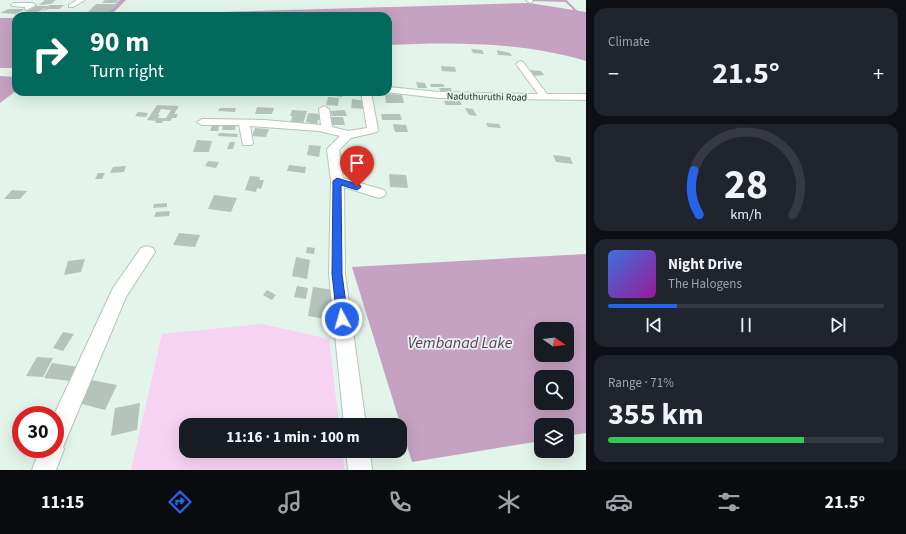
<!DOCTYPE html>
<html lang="en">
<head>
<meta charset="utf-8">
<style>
	body { margin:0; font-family:"Source Sans 3",sans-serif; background:#20242c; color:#f1f3f6; height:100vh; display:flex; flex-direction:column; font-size:15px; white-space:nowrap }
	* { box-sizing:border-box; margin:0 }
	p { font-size:13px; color:#9ea1a6 }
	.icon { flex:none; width:22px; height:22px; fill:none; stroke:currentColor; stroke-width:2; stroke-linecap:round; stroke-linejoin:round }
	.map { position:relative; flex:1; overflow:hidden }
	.details { display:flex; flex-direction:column; gap:8px; padding:8px; background:#0d0f14; width:320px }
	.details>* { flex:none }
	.guide { position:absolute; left:12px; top:12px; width:380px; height:84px; border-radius:12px; box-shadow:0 4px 16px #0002; background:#00695c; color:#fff; overflow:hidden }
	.needle { width:26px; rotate:105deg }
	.fabs { position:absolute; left:534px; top:322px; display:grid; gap:8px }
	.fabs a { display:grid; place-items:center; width:40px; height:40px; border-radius:8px; background:#171b24; box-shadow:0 4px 16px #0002; font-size:20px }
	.speed { position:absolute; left:12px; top:406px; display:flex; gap:8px; font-size:20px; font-weight:700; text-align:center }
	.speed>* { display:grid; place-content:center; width:52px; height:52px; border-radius:50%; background:#171b24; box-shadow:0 4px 16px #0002; line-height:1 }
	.speed .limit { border:6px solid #d22; background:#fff; color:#111 }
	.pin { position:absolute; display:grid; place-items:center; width:34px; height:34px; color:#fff; margin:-41px -17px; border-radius:50% 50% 50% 0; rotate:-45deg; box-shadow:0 0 4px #0007 }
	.pin .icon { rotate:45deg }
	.me { position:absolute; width:44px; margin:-22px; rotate:354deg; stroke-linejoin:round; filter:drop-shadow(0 0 3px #0008) }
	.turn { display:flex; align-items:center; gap:14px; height:84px; padding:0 12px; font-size:18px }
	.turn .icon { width:52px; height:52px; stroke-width:2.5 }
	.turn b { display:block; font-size:28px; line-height:34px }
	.big { font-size:30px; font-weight:700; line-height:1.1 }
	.details .tile { flex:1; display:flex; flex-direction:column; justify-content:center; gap:6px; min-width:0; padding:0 14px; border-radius:12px; background:#20242c }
	.details .dial { align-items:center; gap:0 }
	.dial svg { height:104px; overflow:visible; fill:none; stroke:#363941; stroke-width:7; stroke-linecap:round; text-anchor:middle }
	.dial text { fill:#f1f3f6; stroke:none }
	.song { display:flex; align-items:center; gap:12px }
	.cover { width:48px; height:48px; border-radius:6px; background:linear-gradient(135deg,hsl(220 70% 55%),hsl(300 70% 35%)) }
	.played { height:4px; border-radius:2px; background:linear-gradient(90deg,#2563eb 25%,#363941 25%) }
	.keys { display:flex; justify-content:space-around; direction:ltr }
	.heat { display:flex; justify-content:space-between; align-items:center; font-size:22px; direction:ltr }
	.charge { height:6px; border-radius:3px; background:linear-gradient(90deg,#34c759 71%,#363941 0) }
	.trip { position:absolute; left:179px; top:418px; width:228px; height:40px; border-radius:12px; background:#171b24; box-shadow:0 4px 16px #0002; font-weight:700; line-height:40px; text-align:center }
	.tab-bar { display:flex; height:64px; justify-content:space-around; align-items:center; background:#090b0e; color:#9ea1a6 }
	.tab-bar .icon { width:28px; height:28px }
	.tab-bar .selected { color:#2563eb }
	.tab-bar b { font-size:18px; color:#f1f3f6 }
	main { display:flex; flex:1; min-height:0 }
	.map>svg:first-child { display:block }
	.green { fill:#f6d2f3 }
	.water { fill:#c5a1c2; fill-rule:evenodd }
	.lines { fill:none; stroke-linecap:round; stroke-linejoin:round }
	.stream { stroke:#c5a1c2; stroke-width:2 }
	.canal { fill:#c5a1c2; fill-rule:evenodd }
	.building { fill:#b4c4ba; fill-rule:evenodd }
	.minor-casing { stroke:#b5c5bb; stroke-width:2 }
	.minor { fill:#fff; fill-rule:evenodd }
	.route { fill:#2563eb; stroke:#184099 }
	.labels { text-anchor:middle; stroke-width:3.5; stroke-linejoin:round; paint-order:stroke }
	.far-street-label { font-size:10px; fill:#272d29; stroke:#e3f4ea }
	.near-water-label { font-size:16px; font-style:italic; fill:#663763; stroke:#e3f4ea }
</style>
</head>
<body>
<main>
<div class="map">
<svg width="586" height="470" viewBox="0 0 586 470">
	<rect width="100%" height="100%" fill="#e3f4ea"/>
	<path class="green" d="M262,324L329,339L339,425H186V451H342L345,470H131L162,334Z"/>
	<g class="water">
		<path d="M529,3L586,12V61C523,42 454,42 388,45V16H81Z"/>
		<rect x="0" y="18" width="16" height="50"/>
		<path d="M0,76L16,77V91L0,103Z"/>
		<path d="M586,254V433L567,436V425H541V441L412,462L352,267ZM541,329H567V355H541ZM541,377H567V403H541Z"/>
	</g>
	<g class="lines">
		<g class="stream">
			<path d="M531,0L566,1"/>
			<path d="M565,0L586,21"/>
		</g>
		<path class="canal" d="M120,0H126L110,16H103Z"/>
	</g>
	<g class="building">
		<path d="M45,0H56L51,4L39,5Z"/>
		<path d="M105,0H119L116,3H102Z"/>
		<path d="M96,4H119L106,14H86Z"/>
		<path d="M50,5H64L59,9H49L42,11Z"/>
		<path d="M36,6H49L36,13H23Z"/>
		<path d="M8,9H25L16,14L0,13Z"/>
		<path d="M471,49L482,50L484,54L473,53Z"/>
		<path d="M497,50L510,53L512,56L498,55Z"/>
		<path d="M441,66L455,67L456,72L442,71Z"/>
		<path d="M530,70L541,71L544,75L533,76Z"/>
		<path d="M416,82L425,83L427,88H418Z"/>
		<path d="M430,84H443L445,87H431Z"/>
		<path d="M439,88H451L452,92H441Z"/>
		<path d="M335,92H343L342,97L334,96Z"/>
		<path d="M385,94L402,95L404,103H386Z"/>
		<path d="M328,97L339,98L338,106L326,105Z"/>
		<path d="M352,99L366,101L365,109L351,108Z"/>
		<path d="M444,101H460L462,105H446Z"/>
		<path d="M157,105L179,106L174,114H178L176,118H172L170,121H163L162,123H155L156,121L147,120ZM161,109L171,110L166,118H158L160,115H158Z"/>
		<path d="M257,107L274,108L272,114H255Z"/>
		<path d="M220,108H236L235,112L218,111Z"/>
		<path d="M465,108L473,109L477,116L469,115Z"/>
		<path d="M292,110L307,111L303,124L291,122L292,116H290Z"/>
		<path d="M345,110L347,116H332L330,111Z"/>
		<path d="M138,112L148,113L146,117L135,116Z"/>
		<path d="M308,113L320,114L319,116H322L321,120H318L317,124L306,122Z"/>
		<path d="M381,114H400L402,120H382Z"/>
		<path d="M329,117H343L345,125H331Z"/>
		<path d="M213,123H220L218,131H210Z"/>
		<path d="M486,123L499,124L501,128L488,127Z"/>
		<path d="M223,124H236L235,130H222Z"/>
		<path d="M393,124L406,125L408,132H395Z"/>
		<path d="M255,128L269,129L266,137L252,136Z"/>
		<path d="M219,133L238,134L237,137L218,136Z"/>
		<path d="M197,140L212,141L209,152H193Z"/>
		<path d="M230,142H235L233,149H227Z"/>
		<path d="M309,145L321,146L319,157L307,155Z"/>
		<path d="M553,155L570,157L573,164L556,162Z"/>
		<path d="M208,161L219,162L216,168L205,166Z"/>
		<path d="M289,165L306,167L305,173L287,171Z"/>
		<path d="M126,166L124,172L110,173L113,167Z"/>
		<path d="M98,173H105L102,179H95Z"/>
		<path d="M389,174L406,175L408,188L390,187Z"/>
		<path d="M250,176L260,177L259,180H264L261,189L257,188L256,192L245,190Z"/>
		<path d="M12,190L27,191L20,199H4Z"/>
		<path d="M214,195L237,198L231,212L208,209Z"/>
		<path d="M167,203V207L153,208L154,204Z"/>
		<path d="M170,211L169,216L154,217L156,212Z"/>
		<path d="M179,233L200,235L195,247L173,245Z"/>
		<path d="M307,247L315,248L314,254L306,253Z"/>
		<path d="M296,257L310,260L307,279L292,276Z"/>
		<path d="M85,259L81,272L64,275L68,261Z"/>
		<path d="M297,286L308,288L306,299L294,297Z"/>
		<path d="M313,287L335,290L332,320L308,316Z"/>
		<path d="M267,290L276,295L272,300L263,295Z"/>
		<path d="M63,332L74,334L63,351L53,348Z"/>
		<path d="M37,357L53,358L43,377L26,376Z"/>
		<path d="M52,363L79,367L71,381L44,378Z"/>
		<path d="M91,380L117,385L105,410L78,403Z"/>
		<path d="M140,403L137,430L111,436L115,408Z"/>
	</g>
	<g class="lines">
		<defs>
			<g id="minor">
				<path d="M77,0H85L73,7H69V5Z"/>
				<path d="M526,0H532L533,1L530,3Z"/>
				<path d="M14,3H33L36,5L27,10L25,9V7L12,6L11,5Z"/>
				<path d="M520,61L523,62L547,94H586V100L439,98L385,92H388V87L439,92L538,94L516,64Z"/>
				<path d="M361,92H371L378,130L377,132L351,138L339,150L343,178L384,190L386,193L384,196L379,198L344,187L345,274L366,425H344L329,274L331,181L327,149L340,136L319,131L250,126L253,143L251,145H243L239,125H202L197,122L202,119L264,120L321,125L319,109L324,106L329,109L332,127L348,131L367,128Z"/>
				<path d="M147,246L153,248L155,252L126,297L63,447L64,449L56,470H32L40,449H55L54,415L113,288L141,248Z"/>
				<path d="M346,451H370L372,470H348Z"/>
			</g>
		</defs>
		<use href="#minor" class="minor-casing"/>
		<use href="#minor" class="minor"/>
	</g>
	<path class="route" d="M337,178L360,185L361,187L357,190L341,185L342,274L348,319L346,323L342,324L339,323L337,319L332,274L333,181Z"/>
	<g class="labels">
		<g class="far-street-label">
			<text transform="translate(487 96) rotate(1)" y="4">Naduthuruthi Road</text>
		</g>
		<g class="near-water-label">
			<text x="460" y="348">Vembanad Lake</text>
		</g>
	</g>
</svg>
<div class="fabs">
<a><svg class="needle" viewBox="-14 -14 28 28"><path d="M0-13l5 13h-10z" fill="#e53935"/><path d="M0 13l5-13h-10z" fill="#9ea1a6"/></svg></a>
<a><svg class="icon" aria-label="search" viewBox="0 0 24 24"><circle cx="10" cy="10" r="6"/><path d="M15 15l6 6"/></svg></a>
<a><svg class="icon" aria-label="layers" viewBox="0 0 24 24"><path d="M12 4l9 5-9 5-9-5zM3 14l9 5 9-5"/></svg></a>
</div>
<div class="speed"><div class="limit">30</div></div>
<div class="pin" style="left:357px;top:187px;background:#d93025"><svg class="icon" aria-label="arrive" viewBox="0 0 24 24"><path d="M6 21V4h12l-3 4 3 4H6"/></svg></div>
<svg class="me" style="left:342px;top:319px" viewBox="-20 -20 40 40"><circle r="17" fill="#2563eb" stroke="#fff" stroke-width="3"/><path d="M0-11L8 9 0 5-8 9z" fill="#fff"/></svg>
<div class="trip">11:16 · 1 min · 100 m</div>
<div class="guide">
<div class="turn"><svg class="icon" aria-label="right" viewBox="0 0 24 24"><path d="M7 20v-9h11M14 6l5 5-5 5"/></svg><div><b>90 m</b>Turn right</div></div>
</div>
</div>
<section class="details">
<div class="tile"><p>Climate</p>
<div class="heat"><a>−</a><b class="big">21.5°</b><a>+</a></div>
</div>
<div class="tile dial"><svg viewBox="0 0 100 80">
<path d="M14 69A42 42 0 1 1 86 69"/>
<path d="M14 69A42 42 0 0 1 10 35" stroke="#2563eb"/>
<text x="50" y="56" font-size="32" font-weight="700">28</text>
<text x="50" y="72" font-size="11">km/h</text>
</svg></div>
<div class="tile">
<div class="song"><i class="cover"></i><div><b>Night Drive</b><p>The Halogens</p></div></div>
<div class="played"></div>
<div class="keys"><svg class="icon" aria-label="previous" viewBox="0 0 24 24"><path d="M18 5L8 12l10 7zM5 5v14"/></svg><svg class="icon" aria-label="pause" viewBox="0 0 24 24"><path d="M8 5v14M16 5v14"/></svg><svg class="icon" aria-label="next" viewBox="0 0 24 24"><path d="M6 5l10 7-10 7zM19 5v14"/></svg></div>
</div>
<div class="tile"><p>Range · 71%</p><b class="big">355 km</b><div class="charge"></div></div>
</section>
</main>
<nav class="tab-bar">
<b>11:15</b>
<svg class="icon selected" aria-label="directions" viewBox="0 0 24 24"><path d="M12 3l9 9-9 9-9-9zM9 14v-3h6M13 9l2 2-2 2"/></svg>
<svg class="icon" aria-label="music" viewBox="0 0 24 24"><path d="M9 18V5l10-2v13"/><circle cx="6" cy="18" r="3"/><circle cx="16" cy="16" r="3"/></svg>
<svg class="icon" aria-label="phone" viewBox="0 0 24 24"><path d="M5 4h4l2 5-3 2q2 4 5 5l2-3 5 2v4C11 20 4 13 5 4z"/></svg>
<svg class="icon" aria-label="climate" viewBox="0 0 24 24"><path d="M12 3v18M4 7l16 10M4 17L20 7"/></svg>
<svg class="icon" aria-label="car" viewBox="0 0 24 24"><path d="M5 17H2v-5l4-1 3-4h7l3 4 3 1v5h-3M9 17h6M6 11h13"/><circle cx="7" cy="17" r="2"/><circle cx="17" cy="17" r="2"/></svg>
<svg class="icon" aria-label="filters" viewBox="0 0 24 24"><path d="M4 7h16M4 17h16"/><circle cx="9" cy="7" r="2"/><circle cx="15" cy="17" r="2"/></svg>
<b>21.5°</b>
</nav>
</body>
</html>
